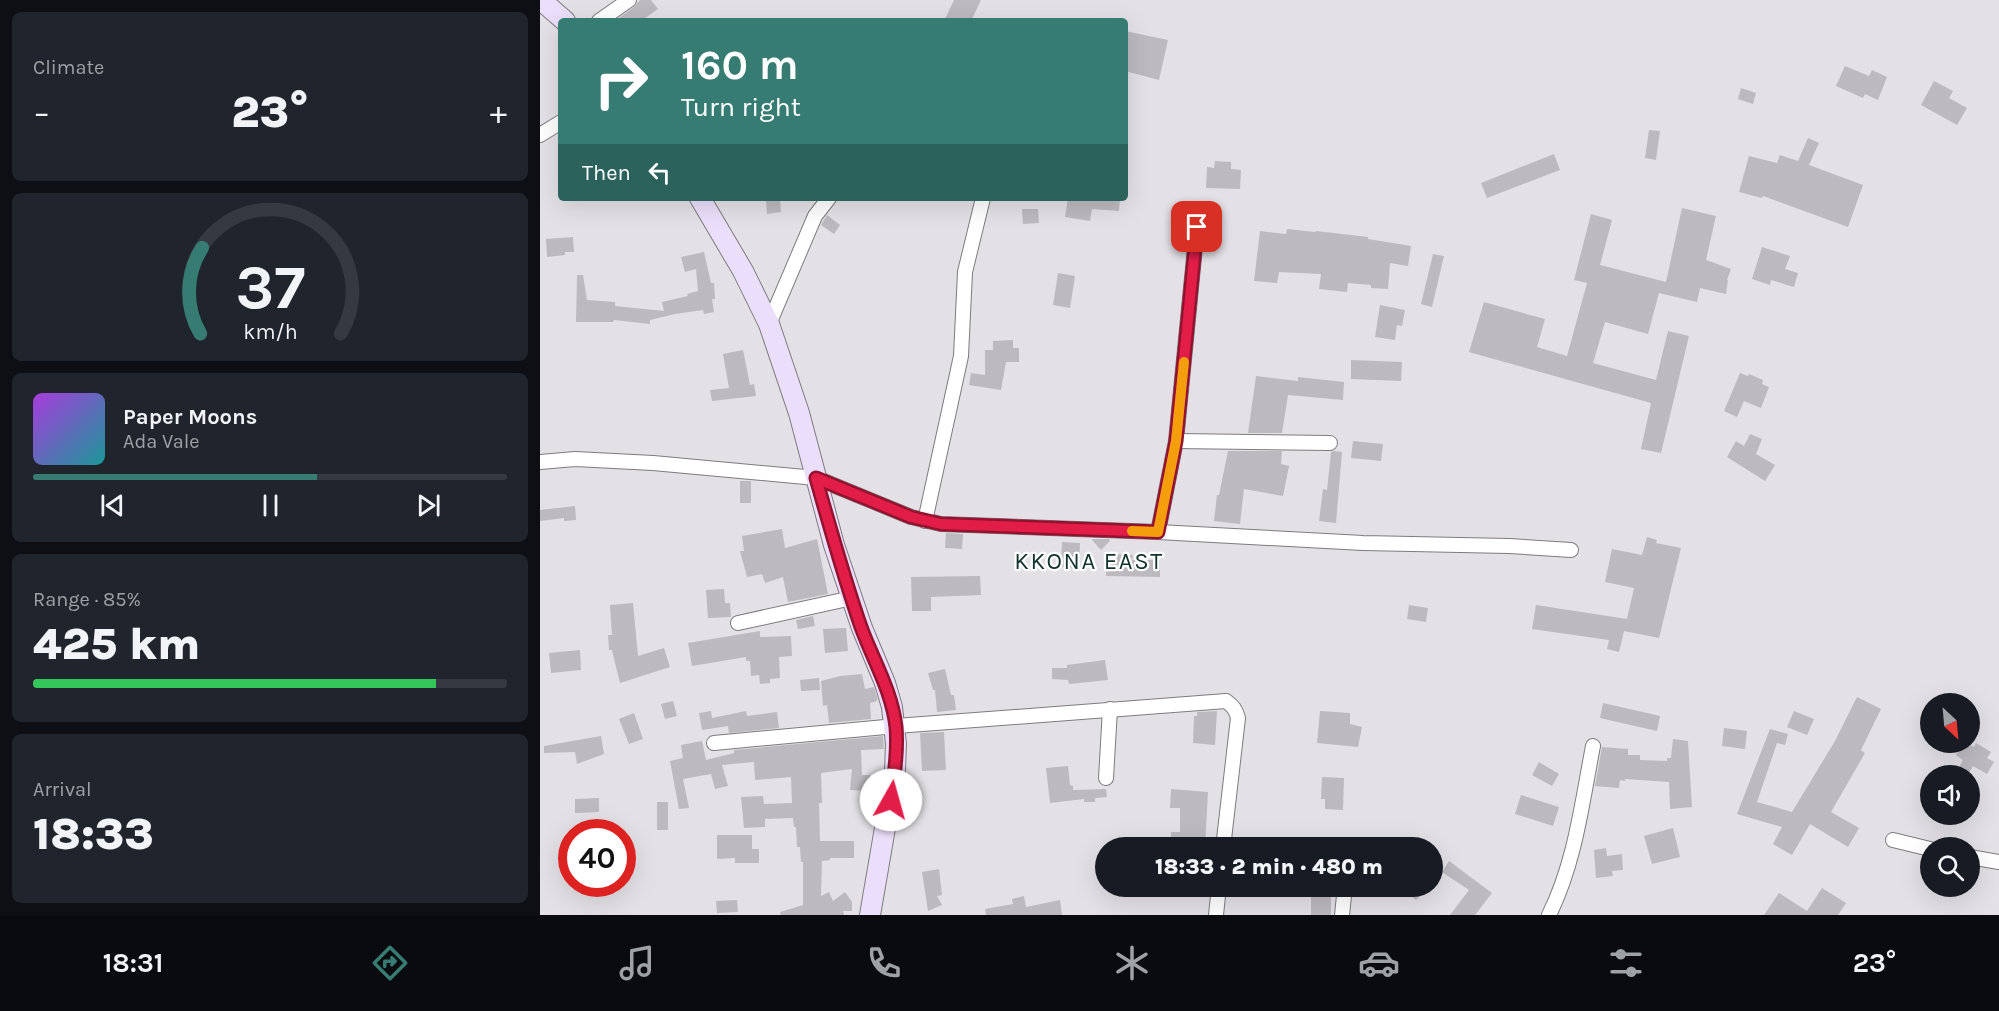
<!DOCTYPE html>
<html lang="en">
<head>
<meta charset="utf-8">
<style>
	body { margin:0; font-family:Karla,sans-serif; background:#20242c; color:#f1f3f6; height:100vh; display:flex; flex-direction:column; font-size:22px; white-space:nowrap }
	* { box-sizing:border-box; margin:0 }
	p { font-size:20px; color:#9ea1a6 }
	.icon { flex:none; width:33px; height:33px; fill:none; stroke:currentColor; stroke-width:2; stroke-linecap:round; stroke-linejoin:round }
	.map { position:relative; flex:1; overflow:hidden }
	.sheet { display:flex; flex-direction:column; gap:12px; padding:12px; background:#0d0f14; width:540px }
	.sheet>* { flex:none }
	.hud { position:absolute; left:18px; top:18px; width:570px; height:183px; border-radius:6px; box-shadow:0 6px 24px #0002; background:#367c73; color:#fff; overflow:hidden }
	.needle { width:39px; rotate:154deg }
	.tools { position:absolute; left:1380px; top:693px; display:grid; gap:12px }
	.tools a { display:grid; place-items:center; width:60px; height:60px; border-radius:50%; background:#171b24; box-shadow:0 6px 24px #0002; font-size:30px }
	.speed { position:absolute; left:18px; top:819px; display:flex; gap:12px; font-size:30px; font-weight:700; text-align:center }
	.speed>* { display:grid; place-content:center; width:78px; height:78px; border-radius:50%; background:#171b24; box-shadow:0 6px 24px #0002; line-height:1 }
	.speed .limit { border:9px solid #d22; background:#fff; color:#111 }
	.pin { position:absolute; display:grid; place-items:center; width:51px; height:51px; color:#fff; margin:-26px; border-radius:12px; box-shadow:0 3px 9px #0006 }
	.me { position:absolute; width:66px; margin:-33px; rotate:7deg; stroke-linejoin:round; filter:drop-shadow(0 0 4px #0008) }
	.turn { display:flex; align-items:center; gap:21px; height:126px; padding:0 24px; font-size:27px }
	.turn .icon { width:78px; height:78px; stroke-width:2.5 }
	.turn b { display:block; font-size:42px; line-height:51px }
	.then { display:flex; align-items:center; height:57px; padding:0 24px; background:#0003; gap:12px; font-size:22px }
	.big { font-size:45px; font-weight:800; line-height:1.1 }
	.sheet .tile { flex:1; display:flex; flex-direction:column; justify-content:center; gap:9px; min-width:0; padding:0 21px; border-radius:9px; background:#20242c }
	.sheet .dial { align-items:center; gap:0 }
	.dial svg { height:156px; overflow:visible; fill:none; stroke:#363941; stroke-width:7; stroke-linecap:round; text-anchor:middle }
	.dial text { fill:#f1f3f6; stroke:none }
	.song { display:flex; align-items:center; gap:18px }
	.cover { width:72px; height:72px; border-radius:9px; background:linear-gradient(135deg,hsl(280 70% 55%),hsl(180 70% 35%)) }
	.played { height:6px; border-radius:3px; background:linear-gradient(90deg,#367c73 60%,#363941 60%) }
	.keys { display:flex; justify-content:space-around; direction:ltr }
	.heat { display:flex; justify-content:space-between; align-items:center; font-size:33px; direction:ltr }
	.charge { height:9px; border-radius:4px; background:linear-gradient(90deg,#34c759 85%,#363941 0) }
	.trip { position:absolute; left:555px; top:837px; width:348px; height:60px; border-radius:30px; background:#171b24; box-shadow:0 6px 24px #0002; font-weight:800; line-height:60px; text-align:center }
	.tabs { display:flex; height:96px; justify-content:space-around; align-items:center; background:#090b0e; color:#9ea1a6 }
	.tabs .icon { width:42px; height:42px }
	.tabs .on { color:#367c73 }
	.tabs b { font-size:27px; color:#f1f3f6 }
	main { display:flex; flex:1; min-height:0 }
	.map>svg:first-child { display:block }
	.building { fill:#bcbabe }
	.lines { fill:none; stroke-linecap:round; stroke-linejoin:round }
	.street-casing { stroke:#7d7b7f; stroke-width:16 }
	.secondary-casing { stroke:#7d7b7f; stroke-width:22 }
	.street { stroke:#fff; stroke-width:14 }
	.secondary { stroke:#ebdefa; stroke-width:20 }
	.route-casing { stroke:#92132f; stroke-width:15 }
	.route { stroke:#e11d48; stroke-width:10 }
	.slow { stroke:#f59e0b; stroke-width:10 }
	.labels { text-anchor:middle; stroke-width:4.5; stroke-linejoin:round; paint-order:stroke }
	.quarter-label { font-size:24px; letter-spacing:1.5px; fill:#12332f; stroke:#fff }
</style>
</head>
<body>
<main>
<section class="sheet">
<div class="tile"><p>Climate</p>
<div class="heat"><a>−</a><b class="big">23°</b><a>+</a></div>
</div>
<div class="tile dial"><svg viewBox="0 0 100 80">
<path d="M14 69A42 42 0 1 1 86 69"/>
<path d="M14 69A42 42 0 0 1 15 25" stroke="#367c73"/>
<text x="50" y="56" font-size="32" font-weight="700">37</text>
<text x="50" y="72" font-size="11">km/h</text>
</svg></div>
<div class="tile">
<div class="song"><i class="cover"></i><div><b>Paper Moons</b><p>Ada Vale</p></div></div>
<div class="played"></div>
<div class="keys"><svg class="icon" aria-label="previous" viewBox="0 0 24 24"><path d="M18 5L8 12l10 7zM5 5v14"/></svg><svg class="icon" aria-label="pause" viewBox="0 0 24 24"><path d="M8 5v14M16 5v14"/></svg><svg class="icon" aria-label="next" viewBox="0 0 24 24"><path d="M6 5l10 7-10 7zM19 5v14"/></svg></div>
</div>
<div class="tile"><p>Range · 85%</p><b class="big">425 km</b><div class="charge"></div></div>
<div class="tile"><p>Arrival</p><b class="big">18:33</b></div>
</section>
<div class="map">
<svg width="1459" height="915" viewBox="0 0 1459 915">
	<rect width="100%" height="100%" fill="#e3e1e5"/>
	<g class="building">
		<path d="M100,0H111L118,9L101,21H75L94,7Z"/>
		<path d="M414,0H441L431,21H404Z"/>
		<path d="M585,31L628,40L619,80L585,71Z"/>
		<path d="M1305,66L1329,76L1332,70L1347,77L1338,100L1325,94L1323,98L1296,86Z"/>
		<path d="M1394,81L1413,91L1409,98L1427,108L1417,125L1381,105Z"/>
		<path d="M1201,88L1216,93L1213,104L1198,99Z"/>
		<path d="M1109,130L1120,131L1116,160L1105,158Z"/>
		<path d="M1268,138L1279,143L1269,165L1323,185L1308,227L1223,196L1222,198L1199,192L1209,156L1237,163L1240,155L1258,161Z"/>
		<path d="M1014,154L1020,170L947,198L941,183Z"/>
		<path d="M675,161L691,162V169L701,170L700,189L666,188L667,167L674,168Z"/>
		<path d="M528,198H580L579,211L552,209L550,221L525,217Z"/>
		<path d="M240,200L241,212L227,214L226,201Z"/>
		<path d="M1142,208L1176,216L1166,260L1191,269L1187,280H1188L1186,294L1160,288L1157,302L1119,293L1108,334L1065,322L1053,363L1116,380L1128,331L1149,336L1121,453L1101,449L1111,403L929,352L944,302L1005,319L997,347L1027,356L1047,283L1034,280L1051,214L1072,220L1060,265L1126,282Z"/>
		<path d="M482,209H498L499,223L483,224Z"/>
		<path d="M287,215L300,225L294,234L281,225Z"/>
		<path d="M747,229L775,232L776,231L828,237V239L871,246L868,266L850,263L848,289L831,288V285L808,283L807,292L779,289L781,274L739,272L737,283L714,281L720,231L746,234Z"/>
		<path d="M33,237L34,252H25V255L7,257L6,239Z"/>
		<path d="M1222,247L1250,256L1245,269L1258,273L1254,287L1231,280L1230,285L1212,279Z"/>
		<path d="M164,252L171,283H174L175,299H172L174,312L164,314L163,310L135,314L110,320V324L74,320L73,322H36L37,275H43L47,300L75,302V306L124,311L122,302L148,296L147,294L158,291L156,269L145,272L141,257Z"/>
		<path d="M893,254L904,256L892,307L881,304Z"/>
		<path d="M518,273L535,276L530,308L513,305Z"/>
		<path d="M840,305L865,310L862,326L857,325L855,340L835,337Z"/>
		<path d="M473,340V348H479V362H466L461,390L429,385L431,373L445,375V350H453V341Z"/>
		<path d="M203,350L210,385L214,384L216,396L172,401L170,390L189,388L183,354Z"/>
		<path d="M811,360L862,362L861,381L811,379Z"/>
		<path d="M1200,373L1208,376L1209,374L1223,380L1222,384L1229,387L1221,408L1204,401L1197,417L1184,411Z"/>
		<path d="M716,376L758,381V377L804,382L803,400L748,395L742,433H708Z"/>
		<path d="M1210,434L1222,439L1216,454L1235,465L1225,481L1187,457L1196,441L1204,446Z"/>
		<path d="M813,441L843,444L841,461L811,458Z"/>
		<path d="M688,451H742L741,464L749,466L743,496L704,489L700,524L674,521L677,495H679Z"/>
		<path d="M794,451L802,452L796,523L779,521L783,489L787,490L791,452Z"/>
		<rect x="200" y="481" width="11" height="22"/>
		<path d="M35,506L36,520L24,521V518L0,521V510Z"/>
		<path d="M242,529L245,548L277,539L288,594L248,602L243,577L225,583L222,574L207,577L200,551H204L202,536Z"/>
		<path d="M406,533L423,534L422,549L405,548Z"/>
		<path d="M1107,537L1117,540L1116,543L1141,548L1119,638L1084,631L1079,652L1067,649L1069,640L992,629L996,605L1087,619L1094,588L1065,582L1072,549L1102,555Z"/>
		<path d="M553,539H569L570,541L561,550L552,540Z"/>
		<path d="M522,542L540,543L539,568L521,567Z"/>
		<path d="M567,554L593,555L592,560H620V577L566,576Z"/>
		<path d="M440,576L441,595L391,597V611H372L371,577Z"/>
		<path d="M184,589L185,603H190L191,617L168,618L166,590Z"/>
		<path d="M93,603L98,656L124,648L130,667L80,683L72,650H69L68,635H72L70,605Z"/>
		<path d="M869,605L888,608L886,622L867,619Z"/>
		<path d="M273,616L275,626L258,629L256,620Z"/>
		<path d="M306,628L308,651L285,653L283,629Z"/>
		<path d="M220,631V637L251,636L252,656L239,657L240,678L230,679V683L220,684L219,675L211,676L210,661H206V657L152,666L148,643Z"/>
		<path d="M40,650L41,670L11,673L9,653Z"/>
		<path d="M565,660L568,680L529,684L528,680L512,679V668H527V665Z"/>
		<path d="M405,669L411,695H414L416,710L397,712L395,690H393L388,673Z"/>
		<path d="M322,674L325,689L334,687L337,697V701L330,703L331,719L289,723L287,705L283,706L281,681L300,676Z"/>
		<path d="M279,678L280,690L261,691L260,680Z"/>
		<path d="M1317,697L1341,709L1321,750L1325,753L1291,812L1319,828L1308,847L1270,824L1252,855L1233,844L1242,827L1197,814L1230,729L1248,734L1245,745L1237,743L1217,802L1252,812L1295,741Z"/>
		<path d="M133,701L137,716L125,719L121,704Z"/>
		<path d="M1063,703L1120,716L1117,731L1060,718Z"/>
		<path d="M171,711L172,718L206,711L207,716L237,712L239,728L189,733L188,726L162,730L159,713Z"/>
		<path d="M677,711L675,745L653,743L654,716H657V712Z"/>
		<path d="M780,711L810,713V724L822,727L818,747L777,743Z"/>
		<path d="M1254,711L1274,719L1267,735L1247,727Z"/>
		<path d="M94,713L103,739L89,744L79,719Z"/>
		<path d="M1184,728L1207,731L1205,749L1182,746Z"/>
		<path d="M404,732L406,770L382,771L380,733Z"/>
		<path d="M61,736L64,754L37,764L35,752L4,753V746Z"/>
		<path d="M343,736L344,749L321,750L322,775H330L329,791L310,790L312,769L281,773L282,803H279L280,841H314V858H290V860L282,861L281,896L289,892L293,901L305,892L312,902V911H303L304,915H241L240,912L263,905V862H261L260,847H257L256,827H254L253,818L225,819V827L204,828L201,797L223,796L224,804L252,803L251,777L215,780L214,762L182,765L188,786L175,789L171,774L143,779L149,808L139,809L130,761L143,758L141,745L162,741L166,760L194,753V750Z"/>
		<path d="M1133,739L1148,741L1152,807L1130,809L1129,782L1085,779V781L1080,780L1079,788L1055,786L1062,747L1088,749V755H1100V760L1127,761V758H1131Z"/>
		<path d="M1423,742L1434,747L1436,743L1451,752L1447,758L1454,762L1447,774L1433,766L1429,773L1419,767L1423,760L1416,755Z"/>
		<path d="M999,762L1019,774L1012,786L992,775Z"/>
		<path d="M528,766L530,785L533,786V790L566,789L567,797L555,798V802H544V799L510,803L506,768Z"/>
		<path d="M782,777L804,778L803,810L785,809V799H781Z"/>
		<path d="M631,789L668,792L665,848H631V832H640V808H630Z"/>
		<path d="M981,795L1019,807L1013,826L975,814Z"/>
		<path d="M59,798V812L35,813V799Z"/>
		<rect x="117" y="802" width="11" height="28"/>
		<path d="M1133,828L1140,857L1112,864L1104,836Z"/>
		<path d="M177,835H212V849H219V863H195V858L177,859Z"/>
		<path d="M1066,848L1067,856L1082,854L1083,870L1072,871L1073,876L1056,878L1054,850Z"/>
		<path d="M909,861L952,893L935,915H910L929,890L902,872Z"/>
		<path d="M399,869L402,895L397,896L402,905L388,911L382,872Z"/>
		<rect x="771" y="886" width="20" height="29"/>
		<path d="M860,886H888L876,900Z"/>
		<path d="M1282,888L1306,903L1298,915H1224L1239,893L1267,911Z"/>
		<path d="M484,896L486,907L520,900L522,915H446L445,909L473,904L472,899Z"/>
		<path d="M197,900L198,912L177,913L176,901Z"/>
	</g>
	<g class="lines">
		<defs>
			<g id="street">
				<path d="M59,21L89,0"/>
				<path d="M0,135L21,122"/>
				<path d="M229,324L275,216L289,198"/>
				<path d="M636,441L790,443"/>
				<path d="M0,462L35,459L113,463L276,478L371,517L401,524L618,532L823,543L969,546L1031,550"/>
				<path d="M385,521L421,356L425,272L443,198"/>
				<path d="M618,532L636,441L657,227"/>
				<path d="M198,623L312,598"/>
				<path d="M174,743L356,726L686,701C693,706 696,710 698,718L683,848"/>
				<path d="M566,778L570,709"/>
				<path d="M1353,840L1390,849"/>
				<path d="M1430,857L1459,862"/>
				<path d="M676,915L679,886"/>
				<path d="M802,915L805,886"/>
				<path d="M1009,915C1035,863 1042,803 1053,746"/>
			</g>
			<g id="secondary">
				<path d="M1,0L25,21"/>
				<path d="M160,198L203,271L229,324L259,413L294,545L322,628L345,683L352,707L356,744L355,770L330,915"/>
			</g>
		</defs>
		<use href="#street" class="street-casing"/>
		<use href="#secondary" class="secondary-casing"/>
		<use href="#street" class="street"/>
		<use href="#secondary" class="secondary"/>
	</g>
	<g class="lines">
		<defs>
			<path id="route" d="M351,800C354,776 358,751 356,727C352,691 333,660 321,627C304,578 290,528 276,478L371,517L401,524L618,532L636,441L657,227"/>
		</defs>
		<use href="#route" class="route-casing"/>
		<use href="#route" class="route"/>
		<path class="slow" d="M592,531L618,532L636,441L644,362"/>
	</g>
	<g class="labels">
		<g class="quarter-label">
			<text x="549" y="569">KKONA EAST</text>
		</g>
	</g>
</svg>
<div class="tools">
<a><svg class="needle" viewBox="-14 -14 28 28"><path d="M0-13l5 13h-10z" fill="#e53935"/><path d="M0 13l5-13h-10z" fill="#9ea1a6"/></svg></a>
<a><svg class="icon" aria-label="sound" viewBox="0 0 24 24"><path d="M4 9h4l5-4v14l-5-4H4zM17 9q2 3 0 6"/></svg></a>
<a><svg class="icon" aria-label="search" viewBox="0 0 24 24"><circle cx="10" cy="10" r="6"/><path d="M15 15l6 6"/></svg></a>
</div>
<div class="speed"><div class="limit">40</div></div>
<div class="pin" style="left:657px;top:227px;background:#d93025"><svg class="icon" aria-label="arrive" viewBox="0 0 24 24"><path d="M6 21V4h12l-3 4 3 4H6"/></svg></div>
<svg class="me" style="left:351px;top:800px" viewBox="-20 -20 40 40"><circle r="19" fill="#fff"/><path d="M0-13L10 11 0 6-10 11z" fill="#e11d48"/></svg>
<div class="trip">18:33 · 2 min · 480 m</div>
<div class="hud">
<div class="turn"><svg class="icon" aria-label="right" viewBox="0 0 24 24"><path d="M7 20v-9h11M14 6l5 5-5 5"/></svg><div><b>160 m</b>Turn right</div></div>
<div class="then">Then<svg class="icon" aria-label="left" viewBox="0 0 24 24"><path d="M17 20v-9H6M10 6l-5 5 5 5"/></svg></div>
</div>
</div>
</main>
<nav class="tabs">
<b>18:31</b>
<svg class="icon on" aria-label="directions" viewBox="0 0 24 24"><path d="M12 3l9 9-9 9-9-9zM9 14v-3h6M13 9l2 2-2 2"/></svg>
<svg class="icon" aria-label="music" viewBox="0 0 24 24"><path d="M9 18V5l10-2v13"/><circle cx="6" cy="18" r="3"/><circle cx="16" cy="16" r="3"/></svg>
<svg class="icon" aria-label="phone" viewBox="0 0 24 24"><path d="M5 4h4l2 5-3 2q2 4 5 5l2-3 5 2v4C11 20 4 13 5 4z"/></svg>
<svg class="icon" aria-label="climate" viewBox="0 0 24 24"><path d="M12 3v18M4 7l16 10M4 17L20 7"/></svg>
<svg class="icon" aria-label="car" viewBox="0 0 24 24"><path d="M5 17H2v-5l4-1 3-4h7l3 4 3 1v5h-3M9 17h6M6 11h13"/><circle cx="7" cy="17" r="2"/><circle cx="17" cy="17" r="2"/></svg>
<svg class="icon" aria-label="filters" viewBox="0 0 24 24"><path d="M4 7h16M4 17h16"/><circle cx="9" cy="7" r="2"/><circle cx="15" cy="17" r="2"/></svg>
<b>23°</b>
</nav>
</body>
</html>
